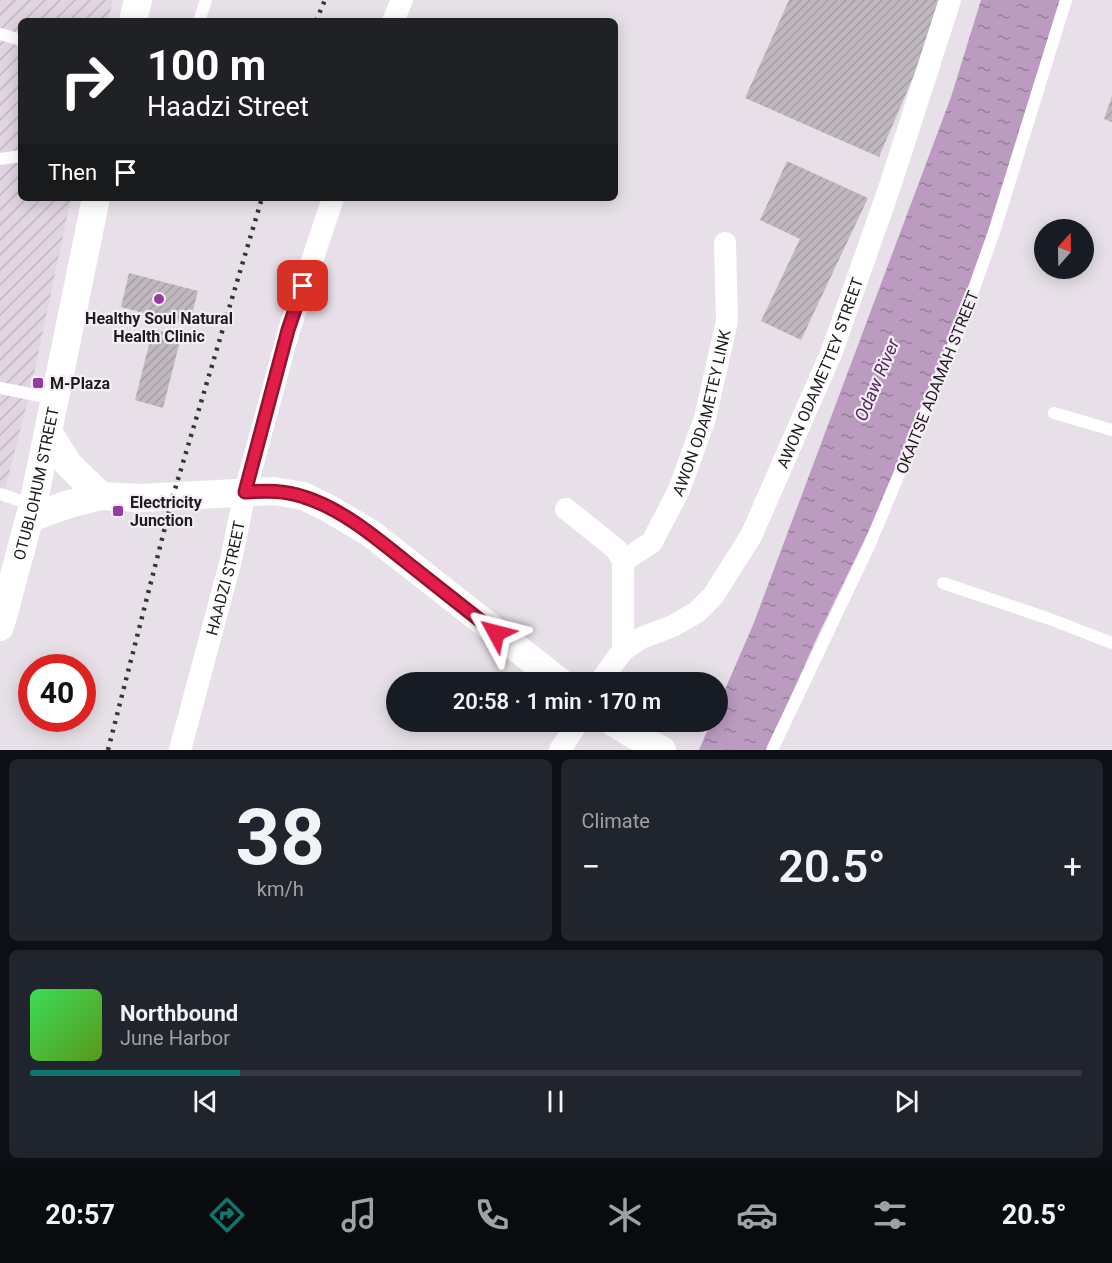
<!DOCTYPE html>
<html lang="en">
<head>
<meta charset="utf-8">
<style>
	body { margin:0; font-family:Roboto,sans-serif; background:#20242c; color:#f1f3f6; height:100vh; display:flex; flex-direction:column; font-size:22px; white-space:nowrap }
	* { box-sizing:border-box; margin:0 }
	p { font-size:20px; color:#9ea1a6 }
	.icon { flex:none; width:33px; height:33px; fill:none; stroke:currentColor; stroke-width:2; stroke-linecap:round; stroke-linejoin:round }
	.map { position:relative; height:750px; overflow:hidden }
	.panel { display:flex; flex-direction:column; gap:9px; padding:9px; background:#0d0f14; flex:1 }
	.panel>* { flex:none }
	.banner { position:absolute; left:18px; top:18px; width:600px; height:183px; border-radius:9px; box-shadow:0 3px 15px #0003; background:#202124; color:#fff; overflow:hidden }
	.needle { width:39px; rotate:20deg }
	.tools { position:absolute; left:1034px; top:219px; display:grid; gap:12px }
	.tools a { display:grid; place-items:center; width:60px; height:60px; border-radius:50%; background:#171b24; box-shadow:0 3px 15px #0003; font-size:30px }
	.speed { position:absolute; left:18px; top:654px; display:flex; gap:12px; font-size:30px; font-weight:700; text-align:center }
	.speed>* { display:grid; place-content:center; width:78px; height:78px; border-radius:50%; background:#171b24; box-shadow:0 3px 15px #0003; line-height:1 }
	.speed .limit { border:9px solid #d22; background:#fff; color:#111 }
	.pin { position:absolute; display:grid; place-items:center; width:51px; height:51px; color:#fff; margin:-26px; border-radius:12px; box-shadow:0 3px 9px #0006 }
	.me { position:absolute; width:66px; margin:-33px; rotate:308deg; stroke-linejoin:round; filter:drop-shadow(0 0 4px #0008) }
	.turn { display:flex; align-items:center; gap:21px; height:126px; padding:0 30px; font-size:27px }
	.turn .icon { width:78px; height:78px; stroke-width:2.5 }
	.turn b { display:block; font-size:42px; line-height:51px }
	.then { display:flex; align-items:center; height:57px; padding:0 30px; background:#0003; gap:12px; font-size:22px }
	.big { font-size:45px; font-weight:600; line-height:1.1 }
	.panel .card { flex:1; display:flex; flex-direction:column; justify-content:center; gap:9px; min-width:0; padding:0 21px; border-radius:9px; background:#20242c }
	.panel .dial { align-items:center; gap:0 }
	.dial b { font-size:78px; line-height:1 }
	.song { display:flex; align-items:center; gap:18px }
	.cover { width:72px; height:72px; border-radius:9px; background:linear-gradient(135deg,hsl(130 70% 55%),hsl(90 70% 35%)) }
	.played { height:6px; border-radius:3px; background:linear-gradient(90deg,#0f766e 20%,#363941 20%) }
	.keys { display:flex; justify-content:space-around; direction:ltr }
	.heat { display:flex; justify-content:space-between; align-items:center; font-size:33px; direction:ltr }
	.panel .tiles { flex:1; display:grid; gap:9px; grid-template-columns:1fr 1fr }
	.card:last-child { grid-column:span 2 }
	.trip { position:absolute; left:386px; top:672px; width:342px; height:60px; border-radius:30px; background:#171b24; box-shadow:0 3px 15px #0003; font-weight:600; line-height:60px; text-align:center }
	.tab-bar { display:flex; height:96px; justify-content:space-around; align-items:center; background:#090b0e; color:#9ea1a6 }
	.tab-bar .icon { width:42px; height:42px }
	.tab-bar .on { color:#0f766e }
	.tab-bar b { font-size:27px; color:#f1f3f6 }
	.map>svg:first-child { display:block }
	.industrial { fill:url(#industrial-furrows) }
	.water { fill:url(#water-ripples) }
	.building { fill:url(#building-hatch) }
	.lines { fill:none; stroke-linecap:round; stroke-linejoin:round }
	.service { stroke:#fff; stroke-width:12 }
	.minor { stroke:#fff; stroke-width:22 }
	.tertiary { stroke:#fff; stroke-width:28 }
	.rail { stroke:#373437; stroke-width:4.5; stroke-dasharray:3 6; stroke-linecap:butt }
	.route-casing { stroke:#92132f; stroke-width:15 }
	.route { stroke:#e11d48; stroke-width:10 }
	.poi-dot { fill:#973aa3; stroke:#f4edf5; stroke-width:2 }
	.labels { text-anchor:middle; stroke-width:4.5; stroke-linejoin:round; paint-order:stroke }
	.poi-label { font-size:16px; font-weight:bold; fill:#1e1c1e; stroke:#f4edf5; text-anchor:start }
	.street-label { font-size:16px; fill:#1e1c1e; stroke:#f4edf5 }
	.water-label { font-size:18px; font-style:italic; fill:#532859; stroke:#f4edf5 }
</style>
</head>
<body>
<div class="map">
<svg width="1112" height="750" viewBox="0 0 1112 750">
	<defs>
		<pattern id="industrial-furrows" width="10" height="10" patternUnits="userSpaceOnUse" patternTransform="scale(1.5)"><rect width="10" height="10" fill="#e2d5e3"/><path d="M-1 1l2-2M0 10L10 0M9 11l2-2" fill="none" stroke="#c1b6c2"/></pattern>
		<pattern id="water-ripples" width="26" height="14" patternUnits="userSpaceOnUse" patternTransform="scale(1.5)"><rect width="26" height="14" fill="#bc9bc0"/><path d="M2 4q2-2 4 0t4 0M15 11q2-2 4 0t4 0" fill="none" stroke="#987e9b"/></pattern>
		<pattern id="building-hatch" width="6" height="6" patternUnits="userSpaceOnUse" patternTransform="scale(1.5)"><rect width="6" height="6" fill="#bfb8bf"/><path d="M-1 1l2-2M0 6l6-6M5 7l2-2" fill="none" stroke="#a49ea4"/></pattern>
	</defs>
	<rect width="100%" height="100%" fill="#e7e0e8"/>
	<path class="industrial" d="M0,0H113L108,21H21V198H71L31,388L0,508Z"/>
	<path class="water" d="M981,0H1060L984,246L940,367L881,506L819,633L767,750H699L711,722H717V708L753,625L951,97Z"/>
	<g class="building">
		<path d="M789,0H946L879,157L745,98Z"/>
		<path d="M1112,96V122L1104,119Z"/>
		<path d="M787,161L868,198L801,340L761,321L800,239L760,220Z"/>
		<path d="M129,273L198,291L189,325L121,307Z"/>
		<path d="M153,329L181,337L163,408L135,400Z"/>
	</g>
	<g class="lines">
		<g class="service">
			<path d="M199,21L206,0"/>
			<path d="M0,34L21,40"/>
			<path d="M0,159L21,156"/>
			<path d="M0,388L55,399"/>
			<path d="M1054,413L1112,430"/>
			<path d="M0,494L33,505"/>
			<path d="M943,583L1047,618L1112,643"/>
			<path d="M772,750L869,546L957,336L994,232L1066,0"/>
		</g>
		<g class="minor">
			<path d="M393,21L402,0"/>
			<path d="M566,509L616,549L623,561"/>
			<path id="s1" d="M623,561L652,542L679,490L705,418L727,321L725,243"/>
			<path d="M623,561V650"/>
			<path id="s2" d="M600,682L623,650L641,638L673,626L697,612L713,596L751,536L832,351L889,189L950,0"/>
			<path id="s3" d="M180,750L231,560L245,492L289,330L333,198"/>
			<path d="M560,750L578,722"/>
		</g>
		<g class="tertiary">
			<path d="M133,21L138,0"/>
			<path d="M48,432L69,465L101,496"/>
			<path d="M30,518L69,504L101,496L139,498L274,491L303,496L328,508L370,533L560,682"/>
			<path id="s4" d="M0,627L33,505L96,198"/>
			<path d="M613,722L634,735L662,750"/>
		</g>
		<g class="rail">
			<path d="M316,21L325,0"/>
			<path d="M108,750L173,496L262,198"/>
		</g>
	</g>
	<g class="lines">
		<defs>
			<path id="route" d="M303,286L288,330L245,492C266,491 284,490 304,497C342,509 375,537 405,561C435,585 466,609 496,633"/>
		</defs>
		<use href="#route" class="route-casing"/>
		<use href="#route" class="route"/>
	</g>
	<g class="poi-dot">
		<circle cx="159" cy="299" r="6"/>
		<rect x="32" y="377" width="12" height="12" rx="3"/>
		<rect x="112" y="505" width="12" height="12" rx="3"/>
	</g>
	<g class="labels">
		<g class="poi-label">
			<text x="159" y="324" text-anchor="middle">Healthy Soul Natural<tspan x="159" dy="18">Health Clinic</tspan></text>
			<text x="50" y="389">M-Plaza</text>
			<text x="130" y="508">Electricity<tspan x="130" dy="18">Junction</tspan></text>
		</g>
		<g class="street-label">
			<text dy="6" stroke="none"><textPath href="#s2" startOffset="394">AWON ODAMETTEY STREET</textPath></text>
			<text transform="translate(937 382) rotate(-68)" y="6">OKAITSE ADAMAH STREET</text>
			<text dy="6" stroke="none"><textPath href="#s1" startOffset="174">AWON ODAMETEY LINK</textPath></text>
			<text dy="6" stroke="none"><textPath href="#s4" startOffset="148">OTUBLOHUM STREET</textPath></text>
			<text dy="6" stroke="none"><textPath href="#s3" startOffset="178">HAADZI STREET</textPath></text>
		</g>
		<g class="water-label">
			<text transform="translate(877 380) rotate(-67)" y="6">Odaw River</text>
		</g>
	</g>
</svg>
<div class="tools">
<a><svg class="needle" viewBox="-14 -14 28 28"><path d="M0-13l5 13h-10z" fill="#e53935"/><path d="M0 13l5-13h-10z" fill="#9ea1a6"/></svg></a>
</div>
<div class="speed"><div class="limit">40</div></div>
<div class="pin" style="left:303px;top:286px;background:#d93025"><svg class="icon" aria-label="arrive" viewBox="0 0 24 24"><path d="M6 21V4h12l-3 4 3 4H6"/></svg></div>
<svg class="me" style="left:496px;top:633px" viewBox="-20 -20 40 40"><path d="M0-17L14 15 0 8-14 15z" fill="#e11d48" stroke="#fff" stroke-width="4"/></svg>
<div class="trip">20:58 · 1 min · 170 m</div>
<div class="banner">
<div class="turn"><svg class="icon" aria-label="right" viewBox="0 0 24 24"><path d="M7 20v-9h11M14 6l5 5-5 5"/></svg><div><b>100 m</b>Haadzi Street</div></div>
<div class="then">Then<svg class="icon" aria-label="arrive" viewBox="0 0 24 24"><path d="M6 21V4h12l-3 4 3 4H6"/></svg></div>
</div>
</div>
<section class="panel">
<div class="tiles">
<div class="card dial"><b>38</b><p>km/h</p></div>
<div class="card"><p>Climate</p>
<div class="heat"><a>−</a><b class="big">20.5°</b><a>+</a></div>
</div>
<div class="card">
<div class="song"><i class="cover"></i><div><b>Northbound</b><p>June Harbor</p></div></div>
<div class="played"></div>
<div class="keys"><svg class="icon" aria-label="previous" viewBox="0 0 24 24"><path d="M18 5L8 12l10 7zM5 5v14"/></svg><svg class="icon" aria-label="pause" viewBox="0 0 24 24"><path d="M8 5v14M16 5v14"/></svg><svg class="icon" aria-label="next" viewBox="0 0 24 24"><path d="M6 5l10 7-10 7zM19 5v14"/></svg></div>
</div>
</div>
</section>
<nav class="tab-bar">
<b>20:57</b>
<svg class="icon on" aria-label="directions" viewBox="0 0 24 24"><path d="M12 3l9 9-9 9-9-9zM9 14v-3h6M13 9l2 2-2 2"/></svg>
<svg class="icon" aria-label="music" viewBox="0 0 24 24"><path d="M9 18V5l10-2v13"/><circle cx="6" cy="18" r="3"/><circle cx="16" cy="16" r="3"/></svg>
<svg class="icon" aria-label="phone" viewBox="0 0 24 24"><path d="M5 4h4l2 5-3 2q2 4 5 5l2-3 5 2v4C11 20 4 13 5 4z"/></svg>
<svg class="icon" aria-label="climate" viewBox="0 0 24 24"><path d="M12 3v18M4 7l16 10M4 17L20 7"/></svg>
<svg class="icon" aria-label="car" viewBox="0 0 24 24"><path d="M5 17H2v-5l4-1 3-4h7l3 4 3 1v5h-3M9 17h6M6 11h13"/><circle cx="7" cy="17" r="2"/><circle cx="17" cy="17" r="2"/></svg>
<svg class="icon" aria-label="filters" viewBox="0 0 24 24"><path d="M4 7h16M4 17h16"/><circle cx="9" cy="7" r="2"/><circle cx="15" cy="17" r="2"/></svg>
<b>20.5°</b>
</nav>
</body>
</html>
